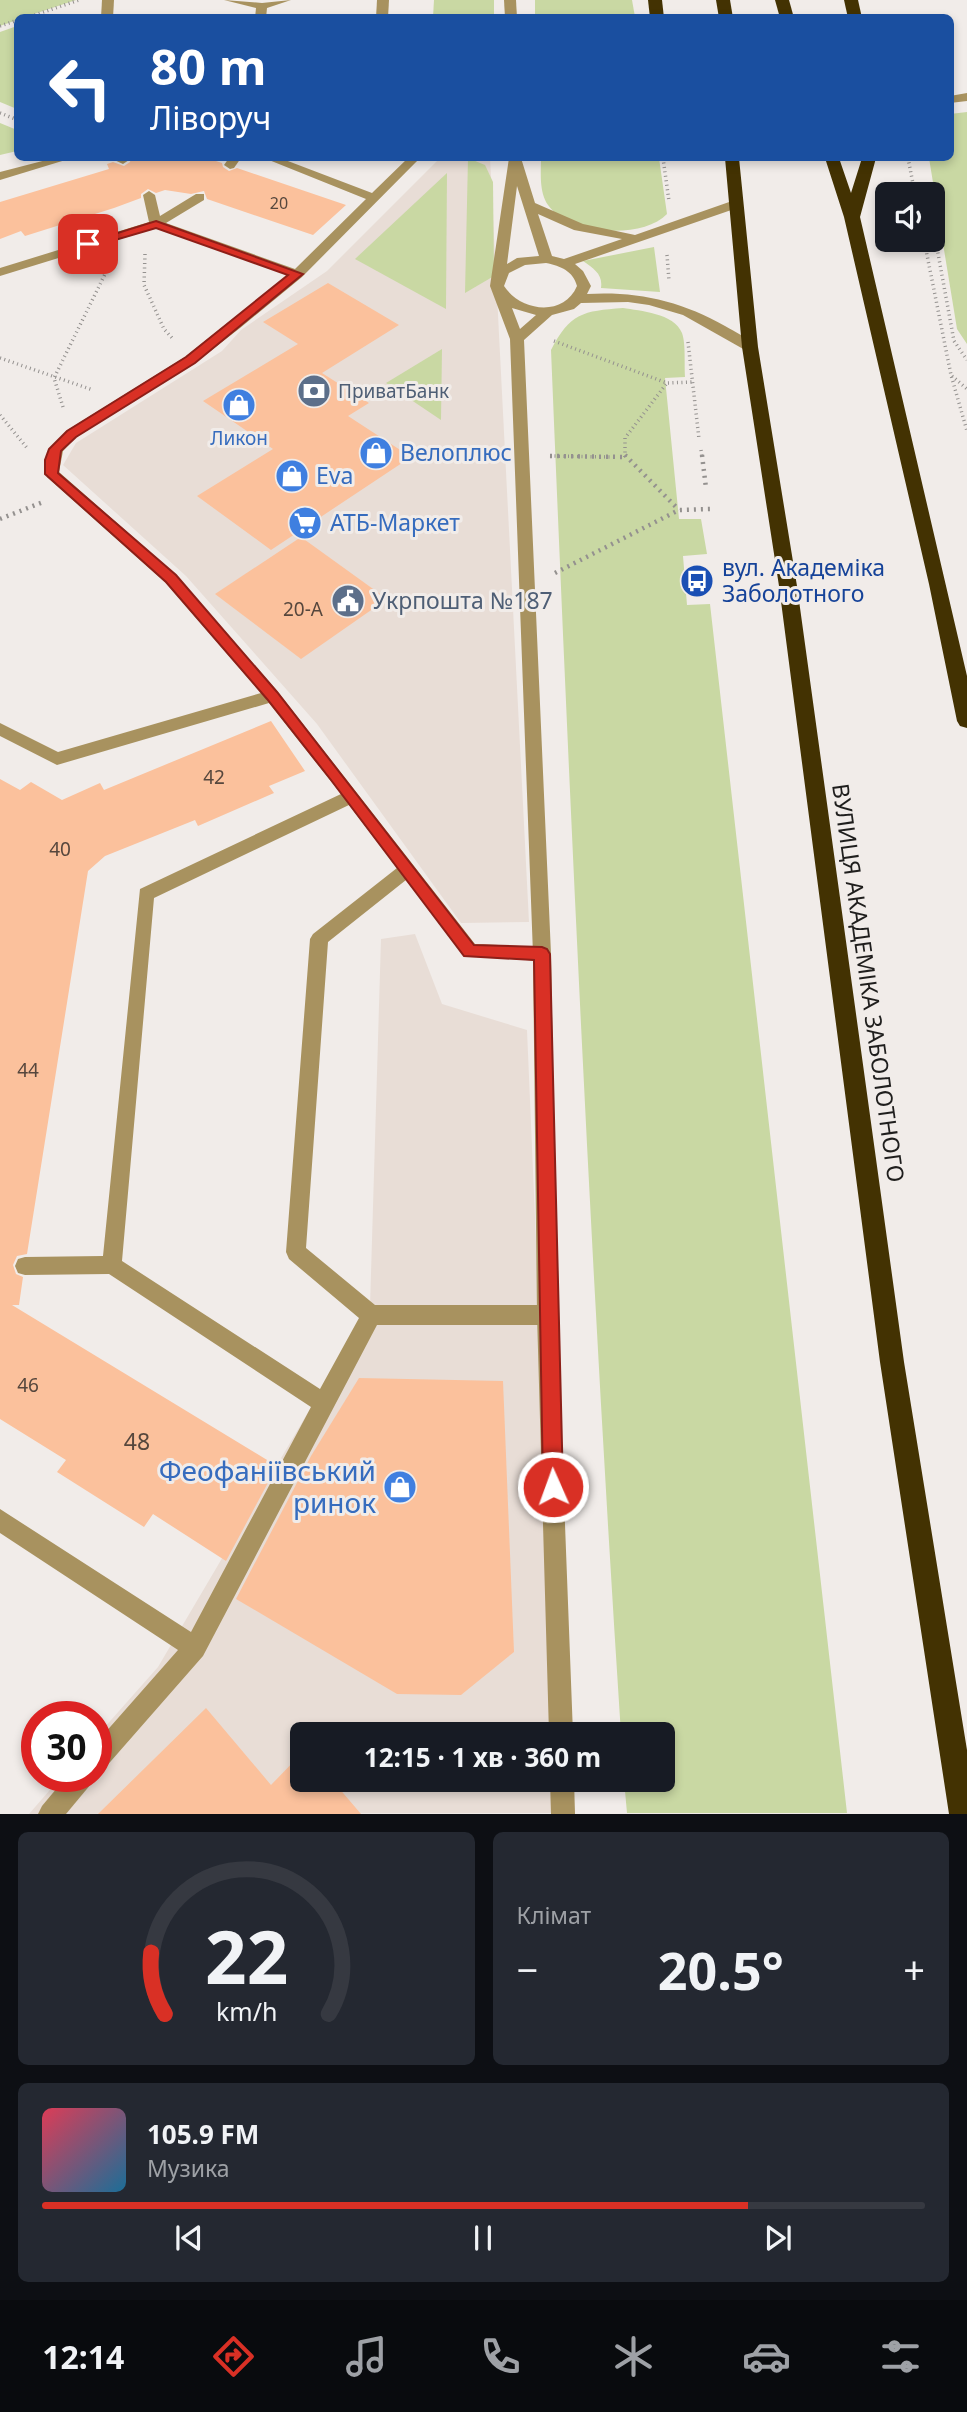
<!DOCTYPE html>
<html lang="uk">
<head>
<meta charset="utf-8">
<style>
	body { margin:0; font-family:"Noto Sans",sans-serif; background:#242831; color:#f1f3f6; height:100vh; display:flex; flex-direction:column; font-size:26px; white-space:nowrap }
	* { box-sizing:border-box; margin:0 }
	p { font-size:23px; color:#9ea1a6 }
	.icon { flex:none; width:38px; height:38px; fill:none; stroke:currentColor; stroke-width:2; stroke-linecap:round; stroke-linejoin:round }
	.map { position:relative; height:1814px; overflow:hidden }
	.drawer { display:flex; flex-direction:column; gap:18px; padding:18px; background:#0d0f14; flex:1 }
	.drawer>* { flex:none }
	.hud { position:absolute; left:14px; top:14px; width:940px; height:147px; border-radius:10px; box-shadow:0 4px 10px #0003; background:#1a4fa0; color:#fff; overflow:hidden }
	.buttons { position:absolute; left:875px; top:182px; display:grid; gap:14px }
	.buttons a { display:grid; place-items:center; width:70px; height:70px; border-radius:10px; background:#171b24; box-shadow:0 4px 10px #0003; font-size:35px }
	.speed { position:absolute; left:21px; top:1701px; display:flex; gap:14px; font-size:35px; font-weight:700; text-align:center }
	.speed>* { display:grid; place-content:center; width:91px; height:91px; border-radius:50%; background:#171b24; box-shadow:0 4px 10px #0003; line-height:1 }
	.speed .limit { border:10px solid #d22; background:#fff; color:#111 }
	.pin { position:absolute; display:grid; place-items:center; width:60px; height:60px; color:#fff; margin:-30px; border-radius:14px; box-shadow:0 4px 10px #0006 }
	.me { position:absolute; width:77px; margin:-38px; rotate:358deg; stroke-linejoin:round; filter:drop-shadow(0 0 5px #0008) }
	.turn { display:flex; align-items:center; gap:24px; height:147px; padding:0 21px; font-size:32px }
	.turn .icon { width:91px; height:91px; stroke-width:2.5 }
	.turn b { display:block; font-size:49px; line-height:60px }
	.big { font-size:52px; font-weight:700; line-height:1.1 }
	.drawer .widget { flex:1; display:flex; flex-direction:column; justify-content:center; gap:10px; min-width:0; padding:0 24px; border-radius:10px; background:#242831 }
	.drawer .dial { align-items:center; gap:0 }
	.dial svg { height:182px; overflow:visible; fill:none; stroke:#363941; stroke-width:7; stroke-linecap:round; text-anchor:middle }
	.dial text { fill:#f1f3f6; stroke:none }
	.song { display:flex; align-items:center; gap:21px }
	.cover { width:84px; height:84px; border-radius:10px; background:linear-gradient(135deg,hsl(350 70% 55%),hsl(200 70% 35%)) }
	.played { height:7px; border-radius:4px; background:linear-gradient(90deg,#d93025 80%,#363941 80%) }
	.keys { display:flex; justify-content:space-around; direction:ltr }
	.heat { display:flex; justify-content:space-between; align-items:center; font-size:38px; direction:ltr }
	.drawer .tiles { flex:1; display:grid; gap:18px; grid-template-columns:1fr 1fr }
	.widget:last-child { grid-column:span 2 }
	.trip { position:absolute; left:290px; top:1722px; width:385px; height:70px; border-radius:10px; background:#171b24; box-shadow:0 4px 10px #0003; font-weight:700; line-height:70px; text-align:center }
	.tab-bar { display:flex; height:112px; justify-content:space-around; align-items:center; background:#090b0e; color:#9ea1a6 }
	.tab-bar .icon { width:49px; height:49px }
	.tab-bar .current { color:#d93025 }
	.tab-bar b { font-size:32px; color:#f1f3f6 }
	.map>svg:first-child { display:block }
	.built { fill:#e8ddd6 }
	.green { fill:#c9d8a3 }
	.building { fill:#fbc19c }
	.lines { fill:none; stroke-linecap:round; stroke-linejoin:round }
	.path-far1 { stroke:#94918f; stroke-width:3.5; stroke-dasharray:1 3.5; stroke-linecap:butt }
	.path { stroke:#94918f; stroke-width:4.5; stroke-dasharray:2 5; stroke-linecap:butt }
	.lane { fill:#a8925f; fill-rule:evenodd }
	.street { fill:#a8925f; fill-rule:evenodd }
	.highway { fill:#433202; fill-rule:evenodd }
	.route { fill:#d93025; stroke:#8d1f18; stroke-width:2 }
	.labels { text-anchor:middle; stroke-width:6; stroke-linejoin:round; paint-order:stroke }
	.far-number-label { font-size:16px; fill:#56473d }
	.far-service-label { font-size:19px; fill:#4e5e75; stroke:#f1ece9; text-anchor:start }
	.far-shop-label { font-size:19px; fill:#366cbe; stroke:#f1ece9 }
	.number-label { font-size:19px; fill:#56473d }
	.shop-label { font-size:23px; fill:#366cbe; stroke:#f1ece9; text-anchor:start }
	.transit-label { font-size:23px; fill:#164399; stroke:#f1ece9; text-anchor:start }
	.service-label { font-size:23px; fill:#4e5e75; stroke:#f1ece9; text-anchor:start }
	.street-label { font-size:23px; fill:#1f1e1d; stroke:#f1ece9 }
	.near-number-label { font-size:23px; fill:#56473d }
	.near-shop-label { font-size:28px; fill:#366cbe; stroke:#f1ece9; text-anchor:end }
</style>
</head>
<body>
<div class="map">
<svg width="967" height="1814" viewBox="0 0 967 1814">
	<rect width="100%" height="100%" fill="#f1ece9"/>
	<g class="built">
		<path d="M440,158H490L529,922L461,923L317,724L186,576L63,465L76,443L222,351L241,330L327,271Z"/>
		<path d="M415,934L442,1004L527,1030L557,1734H303V1780H559L561,1813L29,1814L62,1776H96V1737L158,1667L370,1307L381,939Z"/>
	</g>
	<g class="green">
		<path d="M0,0H76L25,17L18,18L17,20L0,26Z"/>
		<path d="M434,0H494V17H433Z"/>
		<path d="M535,0H632L635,17H535Z"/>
		<path d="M17,26H18L17,109L0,102V32Z"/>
		<path d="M967,112V344L957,329L929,158H950V114Z"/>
		<path d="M0,123L17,130V151L0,155Z"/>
		<path d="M468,158L485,165L493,182L494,276L465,293Z"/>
		<path d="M541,158H659L667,214C642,240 569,235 548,205C539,192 541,173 541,158Z"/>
		<path d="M447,173L446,309L355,259Z"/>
		<path d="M654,247L660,292L601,288C603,274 594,269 583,261Z"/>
		<path d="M623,308C640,311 674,313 682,333C686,344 684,364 685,377L665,378L679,519H701L707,554L683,556L687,605L710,604L847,1813H627L624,1780H663V1734H621C591,1273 570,812 551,350C570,313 583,311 623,308Z"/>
		<path d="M442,349L441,420L386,383Z"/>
	</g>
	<g class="building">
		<path d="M131,158H207L222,163L223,167L229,171L237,168L346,205L313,235L207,199L204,191L191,194L165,190L156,193L148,189L141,194V198L114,208L25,236L21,231L0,239V202L109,169L107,164L113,162L124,166L130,162Z"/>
		<path d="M328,283L399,325L322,373L369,403L348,416L411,457L271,550L197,496L273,449L203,401L298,344L263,322Z"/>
		<path d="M301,537L387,599L301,659L215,594Z"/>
		<path d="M271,721L305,771L269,786L274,793L198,826L195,820L105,856L88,871L27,1254L17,1256L13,1265L16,1274L23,1277L19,1305H12L277,1466L226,1561L153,1514L144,1527L57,1472L66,1460L0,1419V779L20,790L31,782L62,800L100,783L104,790Z"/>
		<path d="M359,1378L503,1381L514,1652L461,1695L397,1694L236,1599L311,1456Z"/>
		<path d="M206,1708L271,1785L303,1752V1780H332L361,1814H98Z"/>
	</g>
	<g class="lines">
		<g class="path-far1">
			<path d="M26,18L79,0"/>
			<path d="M0,26L18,20"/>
			<path d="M0,113L18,120"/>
			<path d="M663,158L669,201"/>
			<path d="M908,158L915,194"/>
			<path d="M933,226L954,341L967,360"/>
			<path d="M924,240L951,375L967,431"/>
			<path d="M145,254L144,285L164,329L173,339"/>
			<path d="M667,255L669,281"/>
			<path d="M554,341L667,383L693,382"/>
			<path d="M688,342L699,439"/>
			<path d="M0,358L93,390"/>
			<path d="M952,376L967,389"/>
			<path d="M63,407L54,378L109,266"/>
			<path d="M0,415L28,449"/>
			<path d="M701,450L702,457"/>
			<path d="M550,456L612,457"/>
			<path d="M625,457V438L667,383"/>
		</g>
		<g class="path">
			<path d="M625,455L679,510"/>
			<path d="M702,455L706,488"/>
			<path d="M550,456L625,457"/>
			<path d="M0,519L43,502"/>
			<path d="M555,573L679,510L711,509"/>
		</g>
		<g class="lane">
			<path d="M102,0H114L113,18H101Z"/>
			<path d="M224,0L262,3L291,0L267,8L266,18H255L256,8Z"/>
			<path d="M377,0H389L388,18H376Z"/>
			<path d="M967,93V101L950,103V96Z"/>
			<path d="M54,158H72L0,180V172Z"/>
			<path d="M110,158H127L129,160L123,164Z"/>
			<path d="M229,158H241L234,168L230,169L224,165Z"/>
			<path d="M264,158H280L372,193L408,158H420L302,277L240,328L195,363L76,437L63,451L59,472L176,575L278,692L475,944L542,947L548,949L551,954L548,959L542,961L464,956L406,880L328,942L306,1248L375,1305H547L554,1308L557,1315L554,1322L547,1325H377L203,1656L104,1769L96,1773V1743L178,1650L0,1533V1509L191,1632L311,1407L109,1274L25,1275L18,1273L15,1266L18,1259L25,1257L103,1256L140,889L341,794L269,703L57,765L0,736V723L58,752L261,693L166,583L47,477V456L66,431L185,357L288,275L156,228L0,276V268L149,222L143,195L149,191L155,195L160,216L196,194H204V200L166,223L295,269L366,199ZM349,805L397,868L313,934L310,939L286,1252L289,1259L359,1318L320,1389L122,1261L154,898Z"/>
			<path d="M67,1776H95L91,1784L66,1814H38L42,1806Z"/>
		</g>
		<g class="street">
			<path d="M504,0H516L517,18H505Z"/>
			<path d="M509,158H521L535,203L583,224L635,235L732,201H740V207L575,264L583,271L591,286L587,294C637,291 681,301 725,326C735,332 749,338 757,347L750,351L745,350L683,315L649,305L628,302L581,303L574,309L552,315L524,340L551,954L557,1315L573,1734H549L537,1315L533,954L510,339L490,286ZM517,186L539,256L517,258L507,264ZM538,214L574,230L622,239L564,259L552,256ZM546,263C561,266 573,271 577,286C564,317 521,312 504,286L509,273L525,265ZM512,308L536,315L520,329Z"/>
			<path d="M550,1780H574L575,1814H551Z"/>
		</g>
		<g class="highway">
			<path d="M648,0H662L664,18H650Z"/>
			<path d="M716,0H730L733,18H719Z"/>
			<path d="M775,0H789L794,18H780Z"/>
			<path d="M844,0H858L862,18H848Z"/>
			<path d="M725,158H739L758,347L797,586L904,1362L967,1750V1814H949L880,1362L779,586L742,347Z"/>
			<path d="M825,158H839L851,193L862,158H876L860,217L967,676V728L960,726L957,721L929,584L844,217Z"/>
		</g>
	</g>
	<path class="route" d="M156,221L303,274L195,363L76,437L61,451L58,473L176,575L277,692L474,945L542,947L547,949L550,954L563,1487L560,1494L553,1497L546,1494L543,1487L534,960L464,956L331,780L267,699L166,582L45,474V460L49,449L67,431L186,357L288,275L156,228L88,248L82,244Z"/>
	<defs>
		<symbol id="bank-disc" viewBox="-11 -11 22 22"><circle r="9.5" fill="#5c6f8a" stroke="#f1ece9"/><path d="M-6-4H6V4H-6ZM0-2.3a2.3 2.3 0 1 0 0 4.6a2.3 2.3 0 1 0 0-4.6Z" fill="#fff"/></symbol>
		<symbol id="shop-disc" viewBox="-11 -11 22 22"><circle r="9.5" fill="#3f7fe0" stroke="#f1ece9"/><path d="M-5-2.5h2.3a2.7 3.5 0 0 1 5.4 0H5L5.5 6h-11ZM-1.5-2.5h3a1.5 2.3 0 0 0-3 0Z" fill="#fff"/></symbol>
		<symbol id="supermarket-disc" viewBox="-11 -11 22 22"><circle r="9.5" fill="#3f7fe0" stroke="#f1ece9"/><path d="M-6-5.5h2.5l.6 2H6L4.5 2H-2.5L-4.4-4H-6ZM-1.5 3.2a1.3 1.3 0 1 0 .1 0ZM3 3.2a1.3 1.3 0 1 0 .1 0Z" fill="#fff"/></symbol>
		<symbol id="bus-disc" viewBox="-11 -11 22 22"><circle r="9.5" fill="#1a4fb4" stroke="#f1ece9"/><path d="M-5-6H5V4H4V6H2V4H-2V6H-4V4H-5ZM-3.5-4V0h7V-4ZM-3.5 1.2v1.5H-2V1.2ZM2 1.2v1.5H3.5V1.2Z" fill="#fff"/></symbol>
		<symbol id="civic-disc" viewBox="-11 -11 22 22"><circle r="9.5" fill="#5c6f8a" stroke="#f1ece9"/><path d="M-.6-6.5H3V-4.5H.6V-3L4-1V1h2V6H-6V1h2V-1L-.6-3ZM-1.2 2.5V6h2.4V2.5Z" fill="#fff"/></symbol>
	</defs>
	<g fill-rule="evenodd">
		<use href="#bank-disc" x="295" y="372" width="38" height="38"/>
		<use href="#shop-disc" x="220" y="386" width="38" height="38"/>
		<use href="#shop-disc" x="357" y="434" width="38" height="38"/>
		<use href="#shop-disc" x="273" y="457" width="38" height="38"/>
		<use href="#supermarket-disc" x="286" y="504" width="38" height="38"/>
		<use href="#bus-disc" x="678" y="562" width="38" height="38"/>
		<use href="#civic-disc" x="329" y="582" width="38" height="38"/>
		<use href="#shop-disc" x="381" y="1468" width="38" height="38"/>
	</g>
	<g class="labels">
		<g class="far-number-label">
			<text x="279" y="209">20</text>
		</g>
		<g class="far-service-label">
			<text x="338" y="398">ПриватБанк</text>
		</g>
		<g class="far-shop-label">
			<text x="239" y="445">Ликон</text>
		</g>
		<g class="number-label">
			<text x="303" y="616">20-А</text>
			<text x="214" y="784">42</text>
			<text x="60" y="856">40</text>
			<text x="28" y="1077">44</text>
			<text x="28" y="1392">46</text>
		</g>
		<g class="shop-label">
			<text x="400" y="461">Велоплюс</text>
			<text x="316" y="484">Eva</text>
			<text x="330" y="531">АТБ-Маркет</text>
		</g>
		<g class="transit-label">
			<text x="722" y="576">вул. Академіка<tspan x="722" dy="26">Заболотного</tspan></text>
		</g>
		<g class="service-label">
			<text x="372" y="609">Укрпошта №187</text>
		</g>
		<g class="street-label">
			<text transform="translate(868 983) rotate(82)" y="8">ВУЛИЦЯ АКАДЕМІКА ЗАБОЛОТНОГО</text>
		</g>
		<g class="near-number-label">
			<text x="137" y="1450">48</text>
		</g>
		<g class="near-shop-label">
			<text x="376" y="1481">Феофаніївський<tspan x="376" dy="32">ринок</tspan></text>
		</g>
	</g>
</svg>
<div class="buttons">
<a><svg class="icon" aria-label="sound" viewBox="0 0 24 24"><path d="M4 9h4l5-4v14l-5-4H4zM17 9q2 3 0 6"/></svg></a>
</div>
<div class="speed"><div class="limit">30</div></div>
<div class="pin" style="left:88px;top:244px;background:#d93025"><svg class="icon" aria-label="arrive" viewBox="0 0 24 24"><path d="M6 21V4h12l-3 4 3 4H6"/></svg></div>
<svg class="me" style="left:553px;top:1487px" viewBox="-20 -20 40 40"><circle r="17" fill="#d93025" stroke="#fff" stroke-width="3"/><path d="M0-11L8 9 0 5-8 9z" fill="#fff"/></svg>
<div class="trip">12:15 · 1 хв · 360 m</div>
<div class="hud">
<div class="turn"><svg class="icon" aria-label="left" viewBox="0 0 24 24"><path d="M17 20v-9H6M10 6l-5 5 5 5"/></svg><div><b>80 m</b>Ліворуч</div></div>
</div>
</div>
<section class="drawer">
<div class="tiles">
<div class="widget dial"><svg viewBox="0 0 100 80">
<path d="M14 69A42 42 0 1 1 86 69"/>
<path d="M14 69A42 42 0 0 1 8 42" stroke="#d93025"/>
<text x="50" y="56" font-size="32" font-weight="700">22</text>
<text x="50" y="72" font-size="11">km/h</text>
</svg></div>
<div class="widget"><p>Клімат</p>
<div class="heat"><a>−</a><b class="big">20.5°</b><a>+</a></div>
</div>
<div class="widget">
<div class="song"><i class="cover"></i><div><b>105.9 FM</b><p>Музика</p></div></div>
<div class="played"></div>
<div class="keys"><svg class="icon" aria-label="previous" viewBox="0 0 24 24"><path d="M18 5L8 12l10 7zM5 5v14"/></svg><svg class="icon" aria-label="pause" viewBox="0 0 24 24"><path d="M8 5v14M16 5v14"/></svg><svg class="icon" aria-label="next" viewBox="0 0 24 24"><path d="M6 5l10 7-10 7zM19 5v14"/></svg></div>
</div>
</div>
</section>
<nav class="tab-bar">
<b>12:14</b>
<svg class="icon current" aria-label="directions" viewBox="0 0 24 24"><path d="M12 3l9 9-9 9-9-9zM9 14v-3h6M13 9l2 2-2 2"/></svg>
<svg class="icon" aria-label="music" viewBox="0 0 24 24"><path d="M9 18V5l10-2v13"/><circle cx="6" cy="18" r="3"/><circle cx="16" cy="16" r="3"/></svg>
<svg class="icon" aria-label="phone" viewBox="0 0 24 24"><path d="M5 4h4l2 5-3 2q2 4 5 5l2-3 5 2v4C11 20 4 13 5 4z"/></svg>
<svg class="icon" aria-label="climate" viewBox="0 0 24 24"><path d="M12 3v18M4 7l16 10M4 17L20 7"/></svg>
<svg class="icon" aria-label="car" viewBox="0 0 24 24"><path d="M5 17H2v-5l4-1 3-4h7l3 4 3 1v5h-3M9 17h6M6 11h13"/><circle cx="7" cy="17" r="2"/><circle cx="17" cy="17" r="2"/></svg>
<svg class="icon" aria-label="filters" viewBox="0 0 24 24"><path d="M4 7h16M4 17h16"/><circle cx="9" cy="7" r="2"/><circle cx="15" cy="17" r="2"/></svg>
</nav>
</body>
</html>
